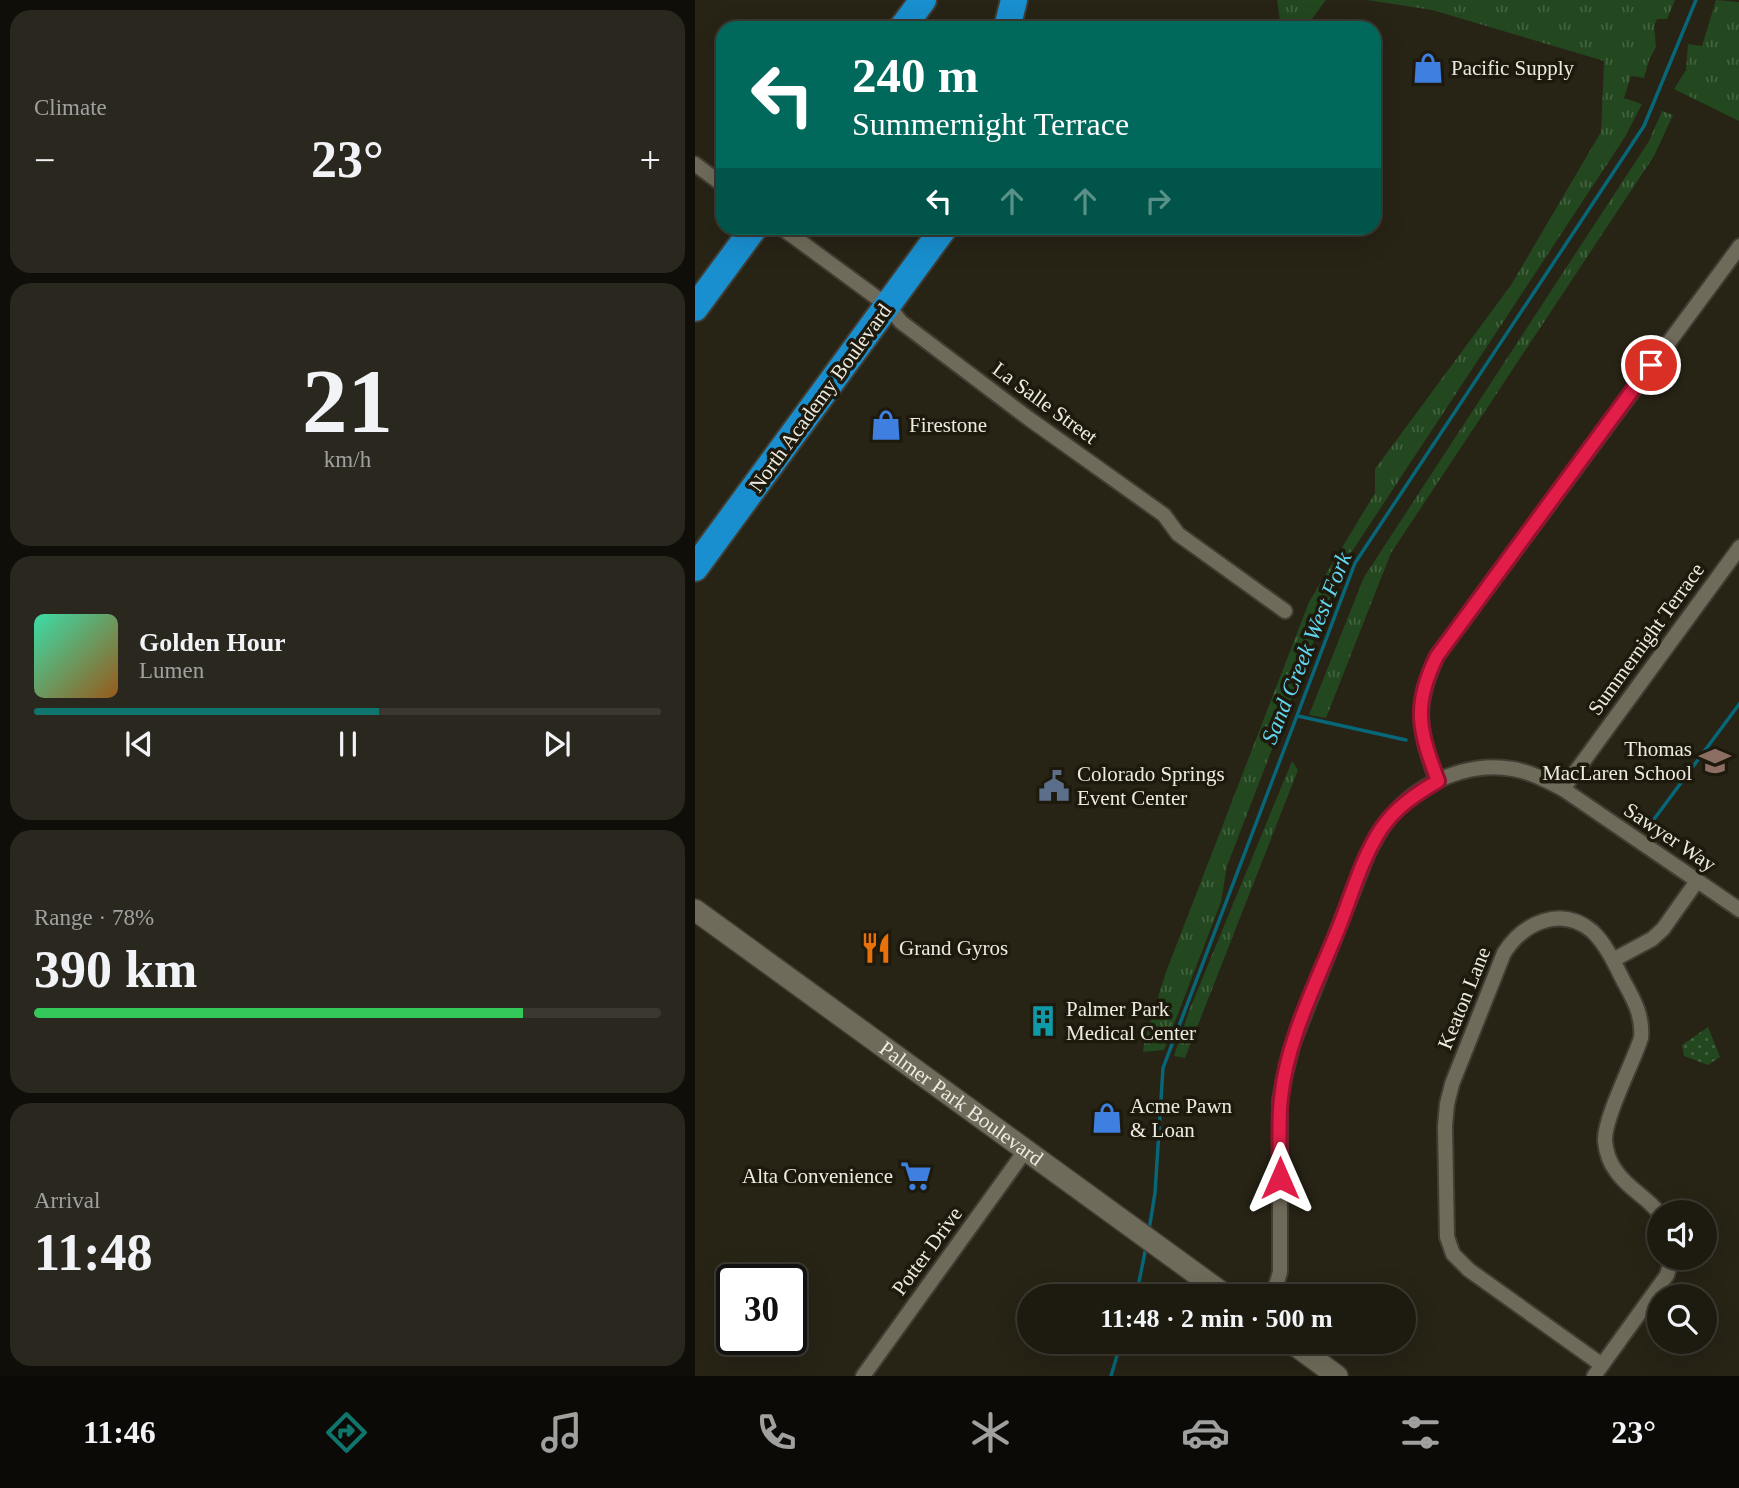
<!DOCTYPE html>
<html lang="en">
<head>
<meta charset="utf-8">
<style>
	body { margin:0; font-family:Georgia,serif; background:#2a271e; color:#f1f3f6; height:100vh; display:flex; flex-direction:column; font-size:26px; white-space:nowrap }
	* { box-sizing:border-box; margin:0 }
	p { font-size:23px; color:#a0a19f }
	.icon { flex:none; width:38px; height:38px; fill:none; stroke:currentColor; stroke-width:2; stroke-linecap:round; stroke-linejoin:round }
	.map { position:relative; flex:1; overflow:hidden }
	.side { display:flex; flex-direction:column; gap:10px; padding:10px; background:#100e09; width:695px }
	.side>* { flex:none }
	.banner { position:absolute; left:21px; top:21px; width:665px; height:214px; border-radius:21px; box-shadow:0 7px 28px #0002,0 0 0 2px #3b3830; background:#00695c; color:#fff; overflow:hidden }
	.buttons { position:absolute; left:952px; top:1200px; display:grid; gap:14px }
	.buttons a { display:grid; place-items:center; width:70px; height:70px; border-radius:50%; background:#1d1a10; box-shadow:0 7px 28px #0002,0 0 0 2px #3b3830; font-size:35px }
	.speed { position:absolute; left:21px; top:1264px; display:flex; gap:14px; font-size:35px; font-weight:700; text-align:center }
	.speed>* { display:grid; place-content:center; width:91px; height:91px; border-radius:50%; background:#1d1a10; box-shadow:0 7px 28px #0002,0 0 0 2px #3b3830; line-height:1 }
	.speed .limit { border:4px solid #111; border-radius:10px; background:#fff; color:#111 }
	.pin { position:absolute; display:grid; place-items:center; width:60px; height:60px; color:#fff; margin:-30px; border:4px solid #fff; border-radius:50%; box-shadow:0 2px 7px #0007 }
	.me { position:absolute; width:77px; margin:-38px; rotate:0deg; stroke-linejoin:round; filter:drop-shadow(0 0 5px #0008) }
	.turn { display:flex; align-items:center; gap:24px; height:147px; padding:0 21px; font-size:32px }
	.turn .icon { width:91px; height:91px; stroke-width:2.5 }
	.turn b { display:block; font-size:49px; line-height:60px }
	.lanes { display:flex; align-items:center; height:66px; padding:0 21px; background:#0003; justify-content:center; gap:35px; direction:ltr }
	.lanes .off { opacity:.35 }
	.big { font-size:52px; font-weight:700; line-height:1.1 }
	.side .widget { flex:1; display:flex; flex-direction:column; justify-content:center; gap:10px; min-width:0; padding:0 24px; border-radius:21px; background:#2a271e }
	.side .dial { align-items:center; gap:0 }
	.dial b { font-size:91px; line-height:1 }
	.song { display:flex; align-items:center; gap:21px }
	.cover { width:84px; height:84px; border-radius:10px; background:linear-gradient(135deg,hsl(160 70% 55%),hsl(30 70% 35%)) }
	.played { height:7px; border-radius:4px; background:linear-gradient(90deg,#0f766e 55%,#3b3830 55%) }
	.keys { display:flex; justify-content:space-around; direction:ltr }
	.heat { display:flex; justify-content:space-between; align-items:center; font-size:38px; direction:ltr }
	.charge { height:10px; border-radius:5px; background:linear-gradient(90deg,#34c759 78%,#3b3830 0) }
	.trip { position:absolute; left:322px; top:1284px; width:399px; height:70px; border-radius:35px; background:#1d1a10; box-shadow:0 7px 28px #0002,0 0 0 2px #3b3830; font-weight:700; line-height:70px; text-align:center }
	.tab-bar { display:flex; height:112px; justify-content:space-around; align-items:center; background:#0c0a06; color:#a0a19f }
	.tab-bar .icon { width:49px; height:49px }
	.tab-bar .on { color:#0f766e }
	.tab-bar b { font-size:32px; color:#f1f3f6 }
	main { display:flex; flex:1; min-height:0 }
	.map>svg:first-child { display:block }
	.grass { fill:url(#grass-tufts) }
	.park { fill:url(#park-dots) }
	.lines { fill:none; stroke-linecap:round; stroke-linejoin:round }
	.stream { stroke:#076677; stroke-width:3.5 }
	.street-casing { stroke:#413d33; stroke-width:18 }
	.secondary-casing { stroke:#413d33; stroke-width:24 }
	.highway-casing { stroke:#413d33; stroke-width:30 }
	.street { stroke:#6f6b5a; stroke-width:14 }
	.secondary { stroke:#6f6b5a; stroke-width:21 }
	.highway { stroke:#198fcf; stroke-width:26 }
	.route-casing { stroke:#92132f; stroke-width:18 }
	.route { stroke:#e11d48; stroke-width:12 }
	.labels { text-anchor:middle; stroke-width:7; stroke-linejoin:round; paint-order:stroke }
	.poi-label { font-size:21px; fill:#edeae1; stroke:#1d190c; text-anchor:start }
	.street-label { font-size:21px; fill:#edeae1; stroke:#1d190c }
	.water-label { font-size:23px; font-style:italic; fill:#61d6f1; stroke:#1d190c }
</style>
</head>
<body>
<main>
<section class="side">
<div class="widget"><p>Climate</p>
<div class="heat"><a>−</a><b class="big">23°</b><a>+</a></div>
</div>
<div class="widget dial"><b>21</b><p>km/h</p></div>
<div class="widget">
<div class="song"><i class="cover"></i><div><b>Golden Hour</b><p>Lumen</p></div></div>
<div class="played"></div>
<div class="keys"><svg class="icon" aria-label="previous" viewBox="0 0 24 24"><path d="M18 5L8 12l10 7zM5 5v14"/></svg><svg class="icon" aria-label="pause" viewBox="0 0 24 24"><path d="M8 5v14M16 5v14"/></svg><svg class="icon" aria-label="next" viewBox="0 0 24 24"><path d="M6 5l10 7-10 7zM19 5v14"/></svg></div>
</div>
<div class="widget"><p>Range · 78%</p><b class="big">390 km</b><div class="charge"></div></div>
<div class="widget"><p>Arrival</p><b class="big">11:48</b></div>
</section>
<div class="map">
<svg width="1045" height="1376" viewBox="0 0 1045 1376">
	<defs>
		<pattern id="grass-tufts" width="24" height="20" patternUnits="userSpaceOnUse" patternTransform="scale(1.75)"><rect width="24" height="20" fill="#23471f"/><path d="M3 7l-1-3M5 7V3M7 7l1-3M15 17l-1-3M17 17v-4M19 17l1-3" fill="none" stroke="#43623f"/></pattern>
		<pattern id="park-dots" width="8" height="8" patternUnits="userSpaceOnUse" patternTransform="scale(1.75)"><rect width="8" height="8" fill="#23471f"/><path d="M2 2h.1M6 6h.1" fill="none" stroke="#43623f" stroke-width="1.8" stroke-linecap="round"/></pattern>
	</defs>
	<rect width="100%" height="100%" fill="#272315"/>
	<g class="grass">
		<path d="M582,0H631L610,28H586Z"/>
		<path d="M672,0H980L972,19H962L959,26L961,47L954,60L949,78L936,76L929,98L947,104L930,137L648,565L532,866L526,902L469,1050L448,1052L450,1038L471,972L614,602L680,493V469L816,285L906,132L909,61L737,10Z"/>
		<path d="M1021,0L1044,2V121L979,89L991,70L993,44L1007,46Z"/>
		<path d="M967,111L978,115L959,156L696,553L631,718L614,715L669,577L954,141Z"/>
		<path d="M597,761L603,770L490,1058L479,1056L494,1011Z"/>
	</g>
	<path class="park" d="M1013,1027L1025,1057L1013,1065L989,1056L987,1045Z"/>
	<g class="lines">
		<g class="stream">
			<path d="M603,716L711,740"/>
			<path d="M957,822L1045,703"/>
			<path d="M454,1230L460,1193L468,1068L660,563L949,126L1001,0"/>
			<path d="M441,1297L451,1247"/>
			<path d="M416,1376L426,1342"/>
		</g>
		<defs>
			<g id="street">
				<path d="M0,164L28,185"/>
				<path d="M87,228L193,306L206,322L333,418L469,515L483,534L590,611"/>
				<path d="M742,781C724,730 718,707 742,656L1045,246"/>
				<path d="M868,789L1045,547"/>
				<path d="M918,960L957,939L968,929L1002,881"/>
				<path d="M574,1297L580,1289L585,1272V1100L590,1074L598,1043L673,853C681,838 688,824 700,812C728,781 776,761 818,769C836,772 852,781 868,789L1045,910"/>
				<path d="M907,1365L774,1270L758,1254L752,1237L750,1126L752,1104L757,1084L809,953C828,923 866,905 897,931C911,944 920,964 929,982C939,1000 948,1016 946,1038C938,1063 909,1118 910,1141C911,1151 915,1163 921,1171C933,1189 952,1197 964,1213"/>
				<path d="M168,1376L330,1151"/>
				<path d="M899,1376L972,1275L977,1258"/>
			</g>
			<g id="secondary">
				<path id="s1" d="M0,910L533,1297"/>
				<path d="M596,1342L642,1376"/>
			</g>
			<g id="highway">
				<path d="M207,28L228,0"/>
				<path d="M312,28L319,0"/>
				<path d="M0,308L59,228"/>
				<path d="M0,568L249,228"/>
			</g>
		</defs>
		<use href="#street" class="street-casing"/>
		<use href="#secondary" class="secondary-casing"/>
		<use href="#highway" class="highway-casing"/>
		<use href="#street" class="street"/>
		<use href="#secondary" class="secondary"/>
		<use href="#highway" class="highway"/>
	</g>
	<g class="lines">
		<defs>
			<path id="route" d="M585,1178C585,1152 583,1124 586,1098C592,1039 622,982 644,927C657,894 667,858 686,829C701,807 721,794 743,781C724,730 717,706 742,656L956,365"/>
		</defs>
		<use href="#route" class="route-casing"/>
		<use href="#route" class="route"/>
	</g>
	<defs>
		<symbol id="shop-bare" viewBox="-9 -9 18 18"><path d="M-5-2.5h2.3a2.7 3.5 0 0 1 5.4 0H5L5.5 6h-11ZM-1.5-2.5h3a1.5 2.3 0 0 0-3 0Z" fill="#3f7fe0" stroke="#1d190c" stroke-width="2.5" paint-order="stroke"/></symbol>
		<symbol id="school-bare" viewBox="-9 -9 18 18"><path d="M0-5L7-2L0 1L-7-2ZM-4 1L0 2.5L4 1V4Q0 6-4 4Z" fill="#8d6e63" stroke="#1d190c" stroke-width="2.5" paint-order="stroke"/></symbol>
		<symbol id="civic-bare" viewBox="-9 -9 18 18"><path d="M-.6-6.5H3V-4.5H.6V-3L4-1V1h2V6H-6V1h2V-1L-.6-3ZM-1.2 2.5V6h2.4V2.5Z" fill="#5c6f8a" stroke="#1d190c" stroke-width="2.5" paint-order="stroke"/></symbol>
		<symbol id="restaurant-bare" viewBox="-9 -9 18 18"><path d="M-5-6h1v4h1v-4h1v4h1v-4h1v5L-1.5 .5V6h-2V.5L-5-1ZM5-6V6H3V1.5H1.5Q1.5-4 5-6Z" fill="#e8710a" stroke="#1d190c" stroke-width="2.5" paint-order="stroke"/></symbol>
		<symbol id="building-bare" viewBox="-9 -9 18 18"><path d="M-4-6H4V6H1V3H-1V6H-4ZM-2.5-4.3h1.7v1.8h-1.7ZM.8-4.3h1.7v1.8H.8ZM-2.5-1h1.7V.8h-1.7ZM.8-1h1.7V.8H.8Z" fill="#0f9aa8" stroke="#1d190c" stroke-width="2.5" paint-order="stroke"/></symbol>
		<symbol id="supermarket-bare" viewBox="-9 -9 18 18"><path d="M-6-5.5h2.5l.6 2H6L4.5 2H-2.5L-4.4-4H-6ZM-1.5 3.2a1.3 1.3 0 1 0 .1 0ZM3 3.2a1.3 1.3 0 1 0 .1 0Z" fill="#3f7fe0" stroke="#1d190c" stroke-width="2.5" paint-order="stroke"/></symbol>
	</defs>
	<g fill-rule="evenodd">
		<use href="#shop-bare" x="711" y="46" width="44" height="44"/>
		<use href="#shop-bare" x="169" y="403" width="44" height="44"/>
		<use href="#school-bare" x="998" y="739" width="44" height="44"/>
		<use href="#civic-bare" x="337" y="764" width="44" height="44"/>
		<use href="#restaurant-bare" x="159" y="926" width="44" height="44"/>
		<use href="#building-bare" x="326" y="999" width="44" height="44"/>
		<use href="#shop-bare" x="390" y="1096" width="44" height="44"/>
		<use href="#supermarket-bare" x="199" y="1154" width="44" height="44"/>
	</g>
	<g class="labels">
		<g class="poi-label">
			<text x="756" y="75">Pacific Supply</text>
			<text x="214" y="432">Firestone</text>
			<text x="997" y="756" text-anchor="end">Thomas<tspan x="997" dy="24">MacLaren School</tspan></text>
			<text x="382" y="781">Colorado Springs<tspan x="382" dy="24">Event Center</tspan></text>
			<text x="204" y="955">Grand Gyros</text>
			<text x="371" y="1016">Palmer Park<tspan x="371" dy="24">Medical Center</tspan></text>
			<text x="435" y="1113">Acme Pawn<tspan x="435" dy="24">&amp; Loan</tspan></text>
			<text x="198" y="1183" text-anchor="end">Alta Convenience</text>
		</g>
		<g class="street-label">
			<text transform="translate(125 398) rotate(-54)" y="7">North Academy Boulevard</text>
			<text transform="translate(350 403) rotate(36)" y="7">La Salle Street</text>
			<text transform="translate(951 639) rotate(-54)" y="7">Summernight Terrace</text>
			<text transform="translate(975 837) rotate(34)" y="7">Sawyer Way</text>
			<text transform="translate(769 998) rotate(-68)" y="7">Keaton Lane</text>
			<text dy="7" stroke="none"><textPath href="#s1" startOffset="329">Palmer Park Boulevard</textPath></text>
			<text transform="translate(232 1251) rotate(-54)" y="7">Potter Drive</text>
		</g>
		<g class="water-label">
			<text transform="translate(611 648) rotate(-68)" y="8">Sand Creek West Fork</text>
		</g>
	</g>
</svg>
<div class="buttons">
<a><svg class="icon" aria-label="sound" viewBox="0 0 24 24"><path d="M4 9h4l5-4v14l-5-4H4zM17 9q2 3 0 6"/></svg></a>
<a><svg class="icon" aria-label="search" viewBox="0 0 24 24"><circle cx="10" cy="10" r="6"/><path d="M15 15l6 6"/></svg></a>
</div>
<div class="speed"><div class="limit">30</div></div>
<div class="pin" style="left:956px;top:365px;background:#d93025"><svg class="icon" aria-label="arrive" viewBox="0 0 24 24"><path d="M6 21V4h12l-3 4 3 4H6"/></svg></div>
<svg class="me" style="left:585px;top:1178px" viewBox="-20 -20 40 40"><path d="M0-17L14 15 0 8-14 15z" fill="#e11d48" stroke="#fff" stroke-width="4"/></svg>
<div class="trip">11:48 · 2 min · 500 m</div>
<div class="banner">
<div class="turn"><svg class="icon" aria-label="left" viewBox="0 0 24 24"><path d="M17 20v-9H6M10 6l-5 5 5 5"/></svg><div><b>240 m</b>Summernight Terrace</div></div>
<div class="lanes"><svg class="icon" aria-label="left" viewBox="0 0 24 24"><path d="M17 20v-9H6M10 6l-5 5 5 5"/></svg><svg class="icon off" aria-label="ahead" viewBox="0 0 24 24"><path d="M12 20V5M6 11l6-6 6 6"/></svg><svg class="icon off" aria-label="ahead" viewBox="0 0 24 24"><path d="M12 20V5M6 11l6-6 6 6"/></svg><svg class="icon off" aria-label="right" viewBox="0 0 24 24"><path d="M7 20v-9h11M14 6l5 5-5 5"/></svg></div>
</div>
</div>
</main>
<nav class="tab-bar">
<b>11:46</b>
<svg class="icon on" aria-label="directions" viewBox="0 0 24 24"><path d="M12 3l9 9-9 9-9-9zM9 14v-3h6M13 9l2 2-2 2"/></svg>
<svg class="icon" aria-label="music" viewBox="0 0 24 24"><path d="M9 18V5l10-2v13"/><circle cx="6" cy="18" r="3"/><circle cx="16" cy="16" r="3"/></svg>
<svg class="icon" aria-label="phone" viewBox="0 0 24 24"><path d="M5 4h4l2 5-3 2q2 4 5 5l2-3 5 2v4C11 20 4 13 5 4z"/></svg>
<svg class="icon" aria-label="climate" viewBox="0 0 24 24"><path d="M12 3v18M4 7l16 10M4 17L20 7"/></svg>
<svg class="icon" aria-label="car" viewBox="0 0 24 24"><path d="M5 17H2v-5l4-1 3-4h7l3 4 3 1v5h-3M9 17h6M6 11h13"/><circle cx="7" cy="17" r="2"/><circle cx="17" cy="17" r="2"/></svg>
<svg class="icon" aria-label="filters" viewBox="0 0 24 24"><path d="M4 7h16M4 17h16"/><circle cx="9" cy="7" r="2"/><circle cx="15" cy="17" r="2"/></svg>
<b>23°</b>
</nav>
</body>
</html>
